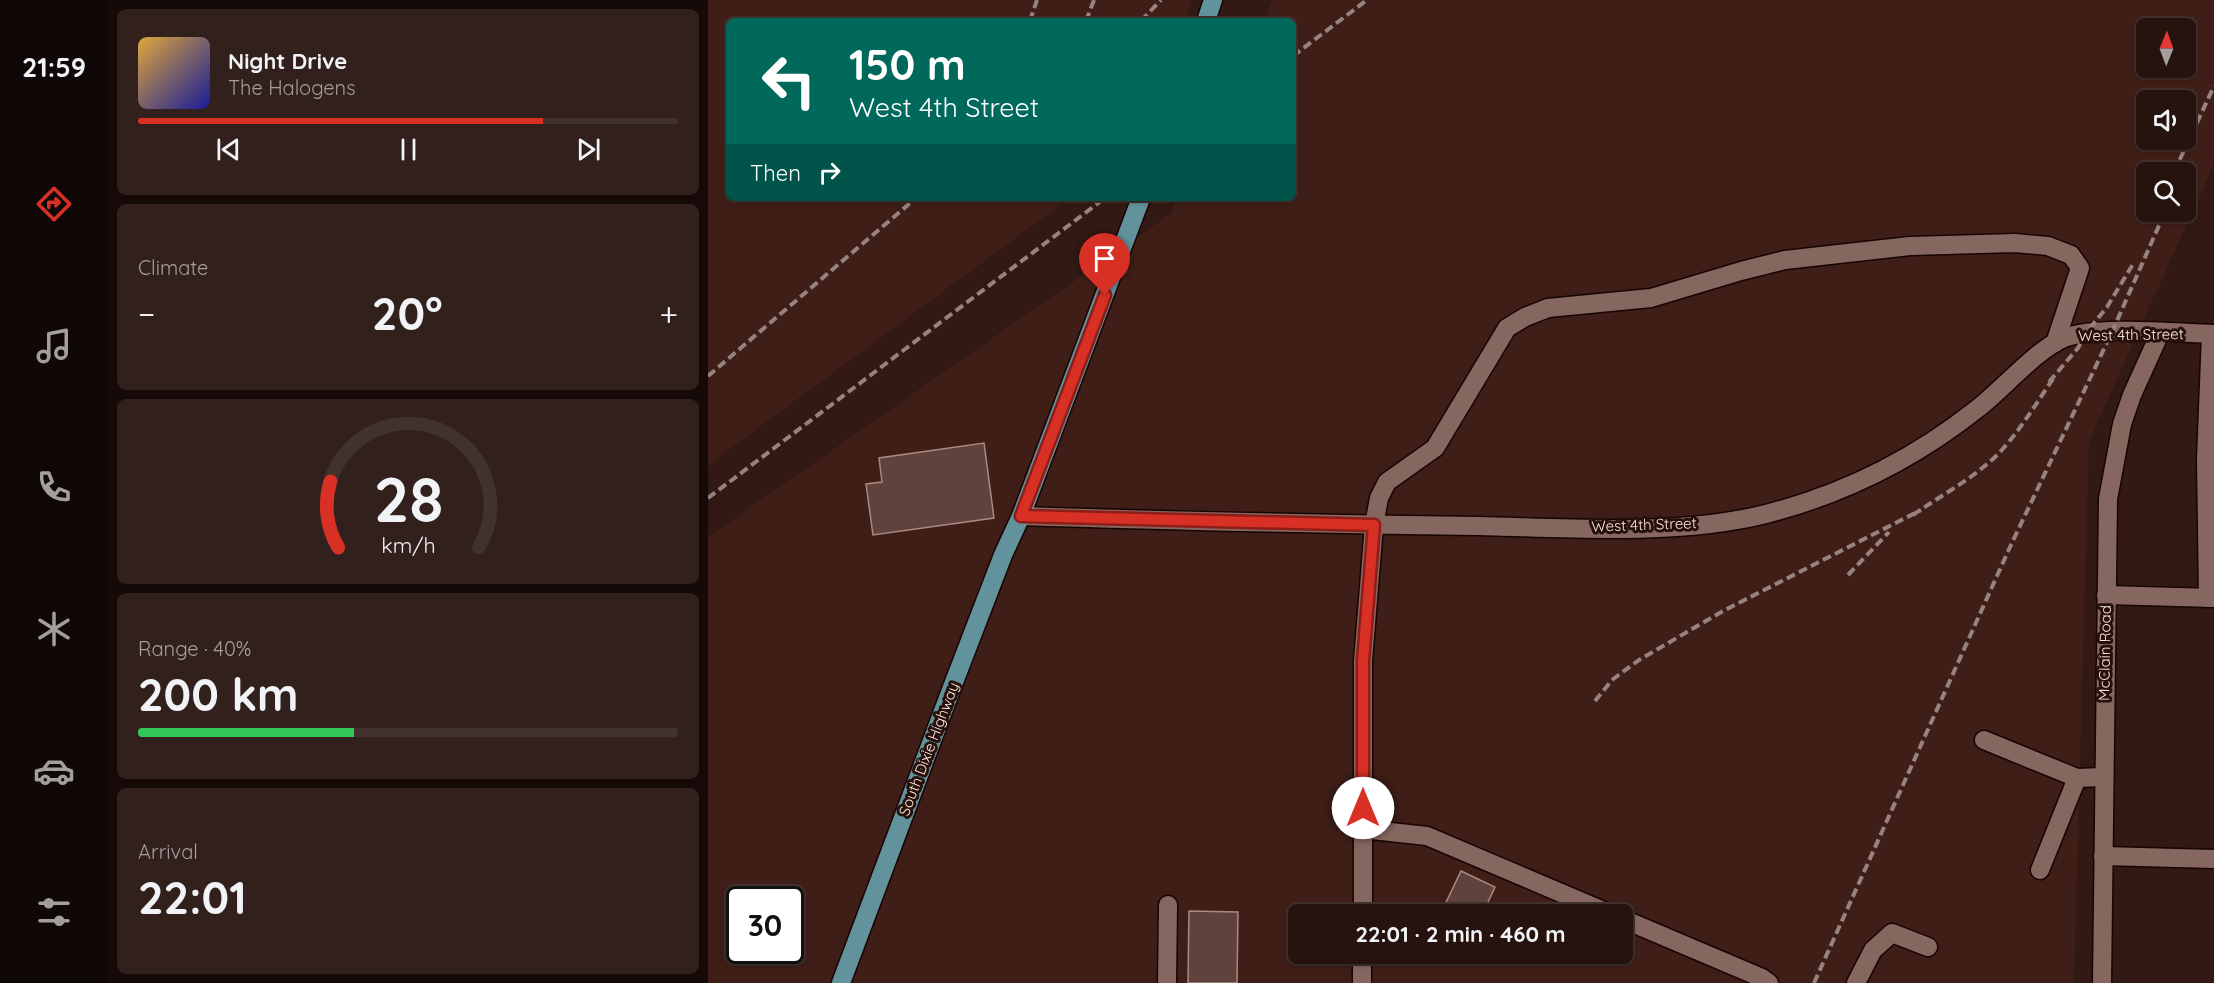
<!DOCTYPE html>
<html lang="en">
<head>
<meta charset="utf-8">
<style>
	body { margin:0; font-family:Quicksand,sans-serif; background:#32201c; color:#f1f3f6; height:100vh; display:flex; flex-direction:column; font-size:22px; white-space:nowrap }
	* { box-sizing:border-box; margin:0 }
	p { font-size:20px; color:#a49e9e }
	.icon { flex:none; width:33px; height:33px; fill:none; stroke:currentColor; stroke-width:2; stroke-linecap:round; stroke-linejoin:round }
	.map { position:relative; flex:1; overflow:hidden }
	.details { display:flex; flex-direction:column; gap:9px; padding:9px; background:#150a08; width:600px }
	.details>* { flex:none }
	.hud { position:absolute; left:18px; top:18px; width:570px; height:183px; border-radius:9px; box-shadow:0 2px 4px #0004,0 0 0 2px #42322e; background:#00695c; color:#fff; overflow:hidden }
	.needle { width:39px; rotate:1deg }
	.tools { position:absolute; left:1428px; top:18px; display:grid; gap:12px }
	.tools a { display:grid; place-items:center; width:60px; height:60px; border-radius:9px; background:#26130e; box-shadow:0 2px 4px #0004,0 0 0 2px #42322e; font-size:30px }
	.speed { position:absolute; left:18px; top:886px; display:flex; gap:12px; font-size:30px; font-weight:700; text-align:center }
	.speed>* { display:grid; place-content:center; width:78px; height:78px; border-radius:50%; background:#26130e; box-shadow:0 2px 4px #0004,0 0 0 2px #42322e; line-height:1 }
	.speed .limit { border:3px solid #111; border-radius:9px; background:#fff; color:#111 }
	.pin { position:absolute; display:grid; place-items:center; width:51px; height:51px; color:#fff; margin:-62px -26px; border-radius:50% 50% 50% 0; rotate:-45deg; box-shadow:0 0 6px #0007 }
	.pin .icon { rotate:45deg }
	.me { position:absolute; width:66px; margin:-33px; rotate:0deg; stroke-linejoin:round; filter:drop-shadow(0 0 4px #0008) }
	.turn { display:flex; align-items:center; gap:21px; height:126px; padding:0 24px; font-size:27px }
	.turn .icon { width:78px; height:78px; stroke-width:2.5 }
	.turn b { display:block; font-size:42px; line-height:51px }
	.then { display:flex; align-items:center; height:57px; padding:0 24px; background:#0003; gap:12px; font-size:22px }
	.big { font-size:45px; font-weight:700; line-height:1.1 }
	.details .tile { flex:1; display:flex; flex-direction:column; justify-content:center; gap:9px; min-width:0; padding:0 21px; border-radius:9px; background:#32201c }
	.details .dial { align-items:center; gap:0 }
	.dial svg { height:156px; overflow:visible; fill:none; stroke:#42322e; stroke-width:7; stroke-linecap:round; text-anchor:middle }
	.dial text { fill:#f1f3f6; stroke:none }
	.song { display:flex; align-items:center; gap:18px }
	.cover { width:72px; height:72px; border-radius:9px; background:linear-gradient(135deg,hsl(40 70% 55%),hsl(240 70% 35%)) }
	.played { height:6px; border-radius:3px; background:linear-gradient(90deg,#d93025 75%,#42322e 75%) }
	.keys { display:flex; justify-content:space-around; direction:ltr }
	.heat { display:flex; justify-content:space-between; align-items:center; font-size:33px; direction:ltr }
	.charge { height:9px; border-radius:4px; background:linear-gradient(90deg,#34c759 40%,#42322e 0) }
	.trip { position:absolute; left:580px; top:904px; width:345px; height:60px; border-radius:9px; background:#26130e; box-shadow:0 2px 4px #0004,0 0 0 2px #42322e; font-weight:700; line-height:60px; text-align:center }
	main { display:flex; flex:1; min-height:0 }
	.tab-bar { display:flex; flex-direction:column; width:108px; justify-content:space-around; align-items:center; background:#0f0806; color:#a49e9e }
	.tab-bar .icon { width:42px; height:42px }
	.tab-bar .selected { color:#d93025 }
	.tab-bar b { font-size:27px; color:#f1f3f6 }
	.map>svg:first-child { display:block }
	.built { fill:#3e1e17; fill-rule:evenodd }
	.building { fill:#5f423c; stroke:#aa8981; stroke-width:1.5 }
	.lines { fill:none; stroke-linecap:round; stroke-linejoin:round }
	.minor-casing { stroke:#180402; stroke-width:21 }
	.major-casing { stroke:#180402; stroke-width:21 }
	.minor { stroke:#866760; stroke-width:18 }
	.major { stroke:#62929c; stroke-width:18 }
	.rail { stroke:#98827d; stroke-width:4; stroke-dasharray:9 4.5; stroke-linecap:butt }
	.route-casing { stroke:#8d1f18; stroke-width:15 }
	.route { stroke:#d93025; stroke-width:10 }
	.labels { text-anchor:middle; stroke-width:6; stroke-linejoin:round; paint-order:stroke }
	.street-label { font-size:15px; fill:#fae7e3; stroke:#28100a }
</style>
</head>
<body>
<main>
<nav class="tab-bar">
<b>21:59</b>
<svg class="icon selected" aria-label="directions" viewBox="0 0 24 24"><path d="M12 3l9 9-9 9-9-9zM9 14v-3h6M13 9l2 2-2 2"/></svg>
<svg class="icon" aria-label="music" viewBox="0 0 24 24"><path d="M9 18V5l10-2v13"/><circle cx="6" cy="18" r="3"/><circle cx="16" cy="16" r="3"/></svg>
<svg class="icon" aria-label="phone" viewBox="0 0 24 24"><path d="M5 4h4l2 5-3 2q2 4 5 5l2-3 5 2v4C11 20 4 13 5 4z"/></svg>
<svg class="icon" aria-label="climate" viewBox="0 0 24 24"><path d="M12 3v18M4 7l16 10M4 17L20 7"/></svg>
<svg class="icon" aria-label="car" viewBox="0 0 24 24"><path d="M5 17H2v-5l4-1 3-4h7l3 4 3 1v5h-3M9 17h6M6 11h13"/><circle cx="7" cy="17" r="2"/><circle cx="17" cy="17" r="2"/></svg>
<svg class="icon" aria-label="filters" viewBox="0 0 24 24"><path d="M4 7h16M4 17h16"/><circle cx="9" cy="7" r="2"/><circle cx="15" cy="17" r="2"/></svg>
</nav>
<section class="details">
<div class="tile">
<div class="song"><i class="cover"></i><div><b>Night Drive</b><p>The Halogens</p></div></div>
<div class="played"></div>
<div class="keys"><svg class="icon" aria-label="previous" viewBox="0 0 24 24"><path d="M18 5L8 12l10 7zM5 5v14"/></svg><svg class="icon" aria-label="pause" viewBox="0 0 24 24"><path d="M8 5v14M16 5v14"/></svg><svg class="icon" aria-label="next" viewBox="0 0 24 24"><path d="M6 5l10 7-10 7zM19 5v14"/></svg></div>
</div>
<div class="tile"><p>Climate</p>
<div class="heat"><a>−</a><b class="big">20°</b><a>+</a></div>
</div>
<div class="tile dial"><svg viewBox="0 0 100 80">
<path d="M14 69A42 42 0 1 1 86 69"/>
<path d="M14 69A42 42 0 0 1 10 35" stroke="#d93025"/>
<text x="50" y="56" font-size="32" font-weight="700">28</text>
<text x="50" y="72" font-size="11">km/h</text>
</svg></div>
<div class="tile"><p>Range · 40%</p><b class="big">200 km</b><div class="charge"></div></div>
<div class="tile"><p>Arrival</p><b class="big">22:01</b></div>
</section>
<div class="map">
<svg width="1506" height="983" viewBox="0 0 1506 983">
	<rect width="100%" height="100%" fill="#321913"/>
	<g class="built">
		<path d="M0,0H484L477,21H21V198H362L0,465Z"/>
		<path d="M565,0H1506V164L1381,441L1366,983H0V537L462,214L470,198H585V21H555ZM1438,28H1478V68H1438ZM1438,100H1478V140H1438ZM1438,172H1478V212H1438ZM32,900H82V951H32ZM591,915H915V954H591Z"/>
	</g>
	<g class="building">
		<path d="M276,443L286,518L165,535L158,484L174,482L171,458Z"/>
		<path d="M753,871L787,887L774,915H732Z"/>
		<path d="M481,911L530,912L529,983H480Z"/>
	</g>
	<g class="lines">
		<defs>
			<g id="minor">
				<path d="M313,516C465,521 618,524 770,526C861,528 970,536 1058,514C1136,494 1206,459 1269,409C1295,389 1328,350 1356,338C1388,325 1469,333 1506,334"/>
				<path d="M1398,595L1506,598"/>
				<path d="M1500,598L1498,459L1503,334"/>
				<path d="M1276,740L1369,778L1395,777"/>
				<path d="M655,829L719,836L905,915"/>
				<path d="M1395,856L1506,859"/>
				<path d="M1332,870L1369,778"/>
				<path d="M655,915V661L666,525L671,498L679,482L727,448L799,328L817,317L840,308L943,298L1033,271L1077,260L1202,246L1307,243L1340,246L1363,255L1372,268L1347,343"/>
				<path d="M915,919L1054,978L1061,983"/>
				<path d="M459,983L460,905"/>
				<path d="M654,983V954"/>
				<path d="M1148,983L1165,950L1184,933L1220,947"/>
				<path d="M1394,983L1400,499L1414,424L1424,395L1452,333"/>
			</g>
			<g id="major">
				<path d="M498,21L505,0"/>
				<path d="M133,983L243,690L295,555L313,516L433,198"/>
			</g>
		</defs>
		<use href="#minor" class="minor-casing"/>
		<use href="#major" class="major-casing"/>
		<use href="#minor" class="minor"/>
		<use href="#major" class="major"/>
		<g class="rail">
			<path d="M322,21L329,0"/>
			<path d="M378,21L386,0"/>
			<path d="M433,21L453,0"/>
			<path d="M585,56L659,0"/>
			<path d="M1466,172L1506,86"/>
			<path d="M0,376L208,198"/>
			<path d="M1341,382L1370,348L1378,333L1399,307L1425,264"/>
			<path d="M0,498L397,198"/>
			<path d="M1205,515C1232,496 1261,481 1286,458C1310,435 1328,403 1347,376"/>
			<path d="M1140,575L1181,532"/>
			<path d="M887,701L904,680L931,660L1015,611L1213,510"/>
			<path d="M1106,983L1302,547L1404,332L1457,212"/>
		</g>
	</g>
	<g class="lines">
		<defs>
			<path id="route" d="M397,295L313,516L666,525L655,661V808"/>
		</defs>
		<use href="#route" class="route-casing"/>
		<use href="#route" class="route"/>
	</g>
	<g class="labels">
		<g class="street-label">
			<text transform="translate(1423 335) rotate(-1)" y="5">West 4th Street</text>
			<text transform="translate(936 525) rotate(-2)" y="5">West 4th Street</text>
			<text transform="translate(1397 653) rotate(-89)" y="5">McClain Road</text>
			<text transform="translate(221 749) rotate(-69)" y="5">South Dixie Highway</text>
		</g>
	</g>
</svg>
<div class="tools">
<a><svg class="needle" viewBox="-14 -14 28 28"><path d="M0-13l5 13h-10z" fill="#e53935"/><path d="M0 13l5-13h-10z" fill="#a49e9e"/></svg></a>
<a><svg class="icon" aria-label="sound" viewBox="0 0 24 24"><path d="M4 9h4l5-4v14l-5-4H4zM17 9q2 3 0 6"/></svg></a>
<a><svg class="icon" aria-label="search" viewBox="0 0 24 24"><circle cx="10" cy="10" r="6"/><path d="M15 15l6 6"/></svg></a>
</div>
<div class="speed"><div class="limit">30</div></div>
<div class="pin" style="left:397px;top:295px;background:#d93025"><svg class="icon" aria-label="arrive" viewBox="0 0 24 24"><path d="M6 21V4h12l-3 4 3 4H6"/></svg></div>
<svg class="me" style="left:655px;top:808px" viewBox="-20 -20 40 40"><circle r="19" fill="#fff"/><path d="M0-13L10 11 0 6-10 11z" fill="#d93025"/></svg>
<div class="trip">22:01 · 2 min · 460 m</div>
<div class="hud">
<div class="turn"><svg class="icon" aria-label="left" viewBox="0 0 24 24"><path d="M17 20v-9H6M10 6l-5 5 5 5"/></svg><div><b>150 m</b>West 4th Street</div></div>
<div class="then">Then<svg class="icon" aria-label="right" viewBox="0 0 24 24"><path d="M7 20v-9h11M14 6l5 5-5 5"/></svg></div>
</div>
</div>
</main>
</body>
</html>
